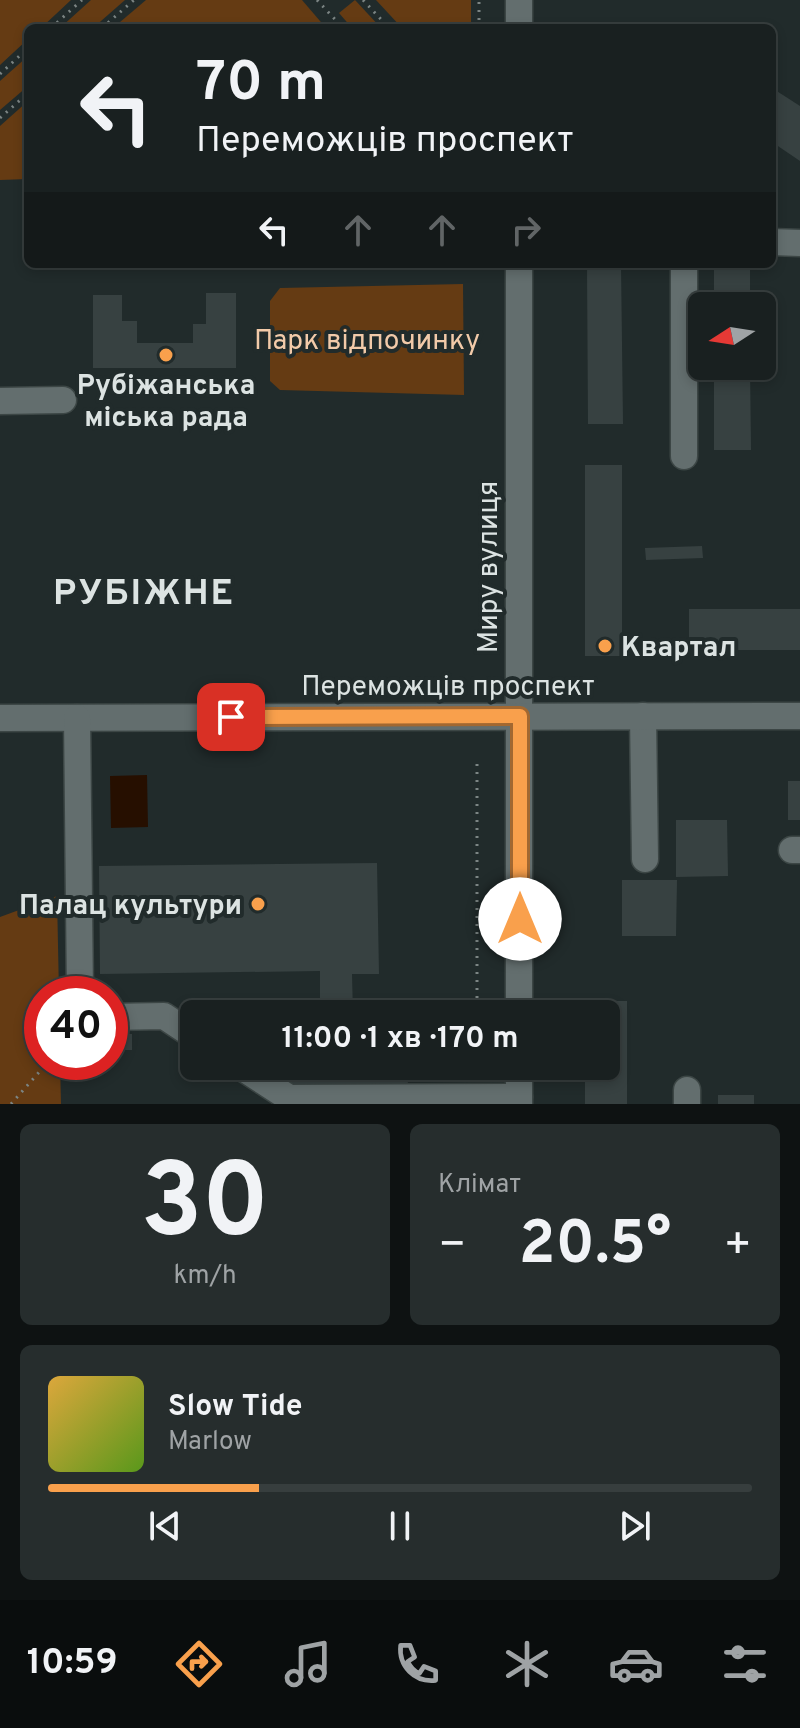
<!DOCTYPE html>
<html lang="uk">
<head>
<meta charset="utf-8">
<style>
	body { margin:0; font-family:Overpass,sans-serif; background:#262d2d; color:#f1f3f6; height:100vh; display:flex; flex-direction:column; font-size:30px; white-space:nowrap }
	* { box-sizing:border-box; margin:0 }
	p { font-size:26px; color:#9fa3a5 }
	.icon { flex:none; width:44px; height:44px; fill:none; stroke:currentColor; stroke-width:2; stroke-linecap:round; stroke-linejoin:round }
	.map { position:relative; height:1104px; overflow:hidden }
	.panel { display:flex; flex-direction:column; gap:20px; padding:20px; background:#0e1212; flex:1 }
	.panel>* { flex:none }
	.top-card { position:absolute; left:24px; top:24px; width:752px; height:244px; border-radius:12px; box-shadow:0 4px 12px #0003,0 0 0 2px #373e3e; background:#192020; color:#f1f3f6; overflow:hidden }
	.needle { width:52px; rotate:258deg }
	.tools { position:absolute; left:688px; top:292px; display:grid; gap:16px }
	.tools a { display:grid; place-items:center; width:88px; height:88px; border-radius:12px; background:#192020; box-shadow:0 4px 12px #0003,0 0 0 2px #373e3e; font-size:40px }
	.speed { position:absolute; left:24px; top:976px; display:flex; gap:16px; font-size:40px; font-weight:700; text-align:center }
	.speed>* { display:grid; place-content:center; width:104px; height:104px; border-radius:50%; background:#192020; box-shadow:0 4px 12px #0003,0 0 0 2px #373e3e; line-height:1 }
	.speed .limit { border:12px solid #d22; background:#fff; color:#111 }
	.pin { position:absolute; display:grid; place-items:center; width:68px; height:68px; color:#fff; margin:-34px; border-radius:16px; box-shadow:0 4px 12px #0006 }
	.me { position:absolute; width:88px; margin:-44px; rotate:0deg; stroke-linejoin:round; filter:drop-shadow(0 0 6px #0008) }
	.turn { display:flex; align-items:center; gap:28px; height:168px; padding:0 40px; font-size:36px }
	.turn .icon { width:104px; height:104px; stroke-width:2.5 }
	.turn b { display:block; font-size:56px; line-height:68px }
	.lanes { display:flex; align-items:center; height:76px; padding:0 40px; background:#0003; justify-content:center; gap:40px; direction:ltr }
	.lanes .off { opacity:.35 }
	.big { font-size:60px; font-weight:700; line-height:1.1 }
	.panel .card { flex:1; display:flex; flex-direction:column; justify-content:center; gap:12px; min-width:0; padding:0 28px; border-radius:12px; background:#262d2d }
	.panel .dial { align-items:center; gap:0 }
	.dial b { font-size:104px; line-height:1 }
	.song { display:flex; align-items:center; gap:24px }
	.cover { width:96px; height:96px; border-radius:12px; background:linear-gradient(135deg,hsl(40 70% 55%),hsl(90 70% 35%)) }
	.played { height:8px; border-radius:4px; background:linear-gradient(90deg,#f9a04c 30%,#373e3e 30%) }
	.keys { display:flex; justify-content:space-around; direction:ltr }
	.heat { display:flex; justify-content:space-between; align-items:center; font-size:44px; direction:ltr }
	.panel .tiles { flex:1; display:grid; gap:20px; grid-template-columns:1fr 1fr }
	.card:last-child { grid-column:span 2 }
	.trip { position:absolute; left:180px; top:1000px; width:440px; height:80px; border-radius:12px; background:#192020; box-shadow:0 4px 12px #0003,0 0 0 2px #373e3e; font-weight:700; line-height:80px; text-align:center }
	.tabs { display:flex; height:128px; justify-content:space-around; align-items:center; background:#0a0d0d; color:#9fa3a5 }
	.tabs .icon { width:56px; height:56px }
	.tabs .on { color:#f9a04c }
	.tabs b { font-size:36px; color:#f1f3f6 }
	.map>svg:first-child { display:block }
	.green { fill:#653b13 }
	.water { fill:#260f00 }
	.building { fill:#374141 }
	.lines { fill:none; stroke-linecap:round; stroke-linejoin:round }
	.minor-casing { stroke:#3c4645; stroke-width:29 }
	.path { stroke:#7c8584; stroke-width:3; stroke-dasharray:2 6; stroke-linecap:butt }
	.minor { stroke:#636e6e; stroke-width:26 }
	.route-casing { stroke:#a26831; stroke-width:20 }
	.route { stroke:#f9a04c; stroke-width:14 }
	.poi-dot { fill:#f9a04c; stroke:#212b2b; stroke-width:3 }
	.labels { text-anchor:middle; stroke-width:8; stroke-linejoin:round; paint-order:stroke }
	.park-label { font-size:28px; fill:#f2caa9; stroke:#212b2b }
	.poi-label { font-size:28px; font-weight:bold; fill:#dce3e2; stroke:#212b2b }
	.street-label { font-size:28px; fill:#dce3e2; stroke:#212b2b }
	.district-label { font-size:36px; font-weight:bold; letter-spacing:2px; fill:#dce3e2; stroke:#212b2b }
</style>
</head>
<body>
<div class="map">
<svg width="800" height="1104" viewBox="0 0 800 1104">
	<rect width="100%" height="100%" fill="#212b2b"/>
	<g class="green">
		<path d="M0,0H71L41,28H28V39L0,65Z"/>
		<path d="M91,0H125L93,28H60Z"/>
		<path d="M146,0H302L326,28H113Z"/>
		<path d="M355,0L381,28H352L339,13Z"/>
		<path d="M376,0H471V28H402Z"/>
		<path d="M28,56V86L0,110V81Z"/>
		<path d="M28,101V179L0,180V126Z"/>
		<path d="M463,284L464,395L280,390L270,381V301L280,288Z"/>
		<path d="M57,896L59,994H42V1062H60L61,1104H0V917Z"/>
	</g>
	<path class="water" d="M147,775L148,827L111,828L110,776Z"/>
	<g class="building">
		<path d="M772,88L800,106V161L772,142Z"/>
		<path d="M587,264H621L623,424H588Z"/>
		<rect x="714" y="264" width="36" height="42"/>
		<path d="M206,293H236V368H93V295H122V321H137V343H193V324H206Z"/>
		<path d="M714,366H750L751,450H714Z"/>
		<rect x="585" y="465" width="37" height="191"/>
		<path d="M702,546L703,558L646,560L645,548Z"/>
		<rect x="689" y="609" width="111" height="41"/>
		<rect x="788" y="781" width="12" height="39"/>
		<path d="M676,820H727L728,876L676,877Z"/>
		<path d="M377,863L379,974H352L353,1014H320V971L100,974L99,866Z"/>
		<path d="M622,880H677L676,936H622Z"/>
		<path d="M585,1001H627V1104H585V1066H606V1014H585Z"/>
		<rect x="110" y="1034" width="22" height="16"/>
		<path d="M278,1066H407L408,1085L278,1087Z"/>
		<rect x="718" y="1095" width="36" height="9"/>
	</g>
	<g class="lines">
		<defs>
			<g id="minor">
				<path d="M519,0V28"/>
				<path d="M772,242L800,243"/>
				<path d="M519,264V1014"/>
				<path d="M0,401L63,400"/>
				<path d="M684,456V264"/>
				<path d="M643,716L645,859"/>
				<path d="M0,718L800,716"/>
				<path d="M77,718L80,994"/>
				<path d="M792,850H800"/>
				<path d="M110,1017L164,1016L194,1036"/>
				<path d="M240,1066L289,1098L519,1097"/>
				<path d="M687,1090V1104"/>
				<path d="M519,1104V1066"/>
			</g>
		</defs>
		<use href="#minor" class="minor-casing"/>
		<g class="path">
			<path d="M317,0L343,28"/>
			<path d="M363,0L389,28"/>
			<path d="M51,28L82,0"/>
			<path d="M102,28L134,0"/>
			<path d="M479,28V0"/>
			<path d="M0,74L28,48"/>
			<path d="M0,118L28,93"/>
			<path d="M477,1014V760"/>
			<path d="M477,1076V1066"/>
			<path d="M11,1104L48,1062"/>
		</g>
		<use href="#minor" class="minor"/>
	</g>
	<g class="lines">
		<defs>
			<path id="route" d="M231,717L520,716V919"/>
		</defs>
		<use href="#route" class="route-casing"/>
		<use href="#route" class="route"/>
	</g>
	<g class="poi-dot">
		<circle cx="166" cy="355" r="8"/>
		<circle cx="605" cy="646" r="8"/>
		<circle cx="258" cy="904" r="8"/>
	</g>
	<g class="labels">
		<g class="park-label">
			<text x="367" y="349">Парк відпочинку</text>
		</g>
		<g class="poi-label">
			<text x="166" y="394">Рубіжанська<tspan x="166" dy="32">міська рада</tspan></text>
			<text x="621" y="656" text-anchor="start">Квартал</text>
			<text x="242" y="914" text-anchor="end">Палац культури</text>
		</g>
		<g class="street-label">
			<text transform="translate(487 567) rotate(-90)" y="10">Миру вулиця</text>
			<text x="448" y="695">Переможців проспект</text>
		</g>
		<g class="district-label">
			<text x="144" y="604">РУБІЖНЕ</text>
		</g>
	</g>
</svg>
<div class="tools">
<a><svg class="needle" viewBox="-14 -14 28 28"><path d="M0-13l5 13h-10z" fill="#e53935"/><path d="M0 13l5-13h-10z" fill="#9fa3a5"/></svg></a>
</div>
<div class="speed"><div class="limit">40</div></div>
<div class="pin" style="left:231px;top:717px;background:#d93025"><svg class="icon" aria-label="arrive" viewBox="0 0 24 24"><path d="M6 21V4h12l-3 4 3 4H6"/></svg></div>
<svg class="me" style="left:520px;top:919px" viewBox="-20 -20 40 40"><circle r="19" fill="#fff"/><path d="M0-13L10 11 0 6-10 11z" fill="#f9a04c"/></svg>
<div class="trip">11:00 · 1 хв · 170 m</div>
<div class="top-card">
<div class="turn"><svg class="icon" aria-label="left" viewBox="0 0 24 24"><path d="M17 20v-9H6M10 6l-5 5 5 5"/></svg><div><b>70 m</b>Переможців проспект</div></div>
<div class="lanes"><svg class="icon" aria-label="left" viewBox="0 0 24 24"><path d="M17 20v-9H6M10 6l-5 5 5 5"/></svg><svg class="icon off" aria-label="ahead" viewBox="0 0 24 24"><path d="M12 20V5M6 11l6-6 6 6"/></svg><svg class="icon off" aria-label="ahead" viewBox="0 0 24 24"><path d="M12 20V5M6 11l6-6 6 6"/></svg><svg class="icon off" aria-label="right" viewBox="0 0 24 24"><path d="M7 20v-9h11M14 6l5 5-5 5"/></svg></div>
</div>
</div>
<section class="panel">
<div class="tiles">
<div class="card dial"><b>30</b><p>km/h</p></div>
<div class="card"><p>Клімат</p>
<div class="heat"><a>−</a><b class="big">20.5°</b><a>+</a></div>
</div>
<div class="card">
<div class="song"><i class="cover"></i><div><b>Slow Tide</b><p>Marlow</p></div></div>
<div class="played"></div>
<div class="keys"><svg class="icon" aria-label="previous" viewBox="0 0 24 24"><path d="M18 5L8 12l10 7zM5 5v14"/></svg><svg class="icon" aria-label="pause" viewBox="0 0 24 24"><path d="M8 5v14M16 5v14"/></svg><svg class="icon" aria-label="next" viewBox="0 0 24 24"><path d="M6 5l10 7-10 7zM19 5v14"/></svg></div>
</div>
</div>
</section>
<nav class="tabs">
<b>10:59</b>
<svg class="icon on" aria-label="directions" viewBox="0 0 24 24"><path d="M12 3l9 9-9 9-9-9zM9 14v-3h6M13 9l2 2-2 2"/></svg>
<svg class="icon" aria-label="music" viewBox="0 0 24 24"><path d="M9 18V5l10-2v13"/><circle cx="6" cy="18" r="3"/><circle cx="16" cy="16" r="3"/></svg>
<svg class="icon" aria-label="phone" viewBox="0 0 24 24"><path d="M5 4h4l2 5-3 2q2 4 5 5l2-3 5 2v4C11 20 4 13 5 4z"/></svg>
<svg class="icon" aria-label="climate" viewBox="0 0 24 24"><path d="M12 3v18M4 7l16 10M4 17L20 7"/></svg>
<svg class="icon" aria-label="car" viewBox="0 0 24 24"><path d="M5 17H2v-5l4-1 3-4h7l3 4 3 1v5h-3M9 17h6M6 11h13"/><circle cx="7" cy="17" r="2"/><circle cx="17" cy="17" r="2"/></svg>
<svg class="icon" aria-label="filters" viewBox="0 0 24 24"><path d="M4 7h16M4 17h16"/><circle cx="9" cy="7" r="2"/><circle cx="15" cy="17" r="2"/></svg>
</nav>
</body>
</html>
